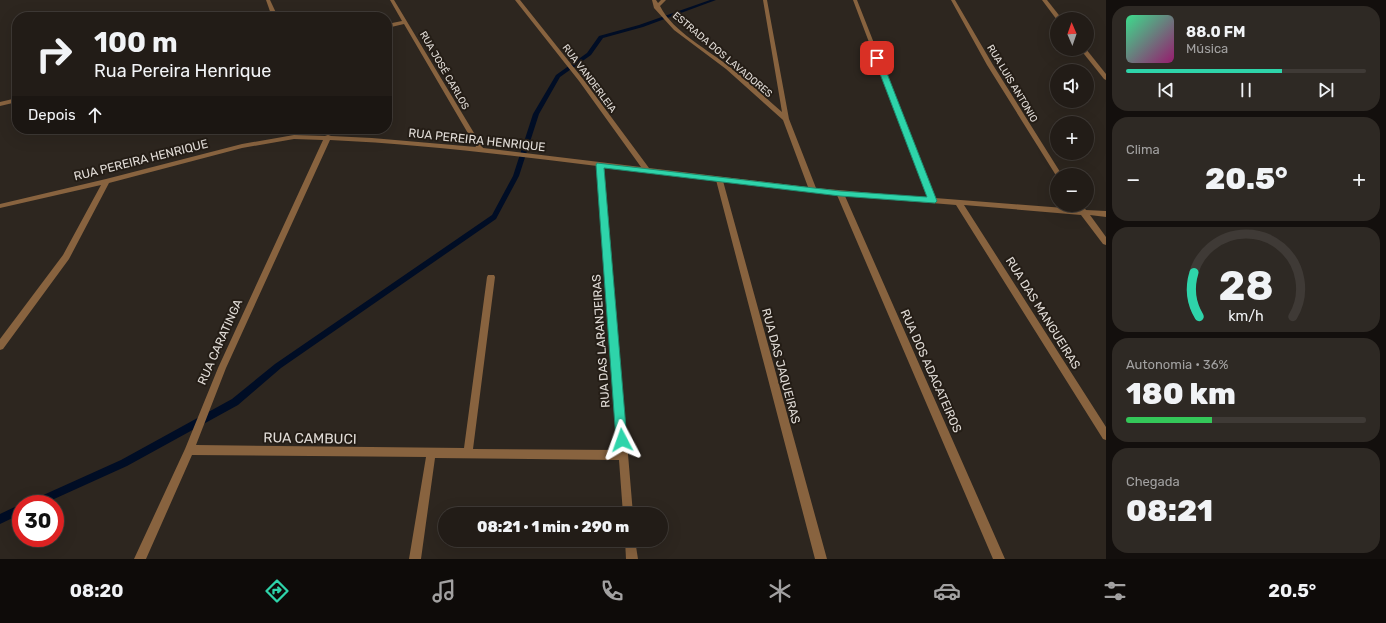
<!DOCTYPE html>
<html lang="pt">
<head>
<meta charset="utf-8">
<style>
	body { margin:0; font-family:Rubik,sans-serif; background:#2e2924; color:#f1f3f6; height:100vh; display:flex; flex-direction:column; font-size:15px; white-space:nowrap }
	* { box-sizing:border-box; margin:0 }
	p { font-size:13px; color:#a2a1a1 }
	.icon { flex:none; width:22px; height:22px; fill:none; stroke:currentColor; stroke-width:2; stroke-linecap:round; stroke-linejoin:round }
	.map { position:relative; flex:1; overflow:hidden }
	.side { display:flex; flex-direction:column; gap:6px; padding:6px; background:#130f0d; width:280px }
	.side>* { flex:none }
	.top-card { position:absolute; left:12px; top:12px; width:380px; height:122px; border-radius:16px; box-shadow:0 4px 16px #0002,0 0 0 1px #3f3a36; background:#221c17; color:#f1f3f6; overflow:hidden }
	.needle { width:26px; rotate:358deg }
	.buttons { position:absolute; left:1050px; top:12px; display:grid; gap:8px }
	.buttons a { display:grid; place-items:center; width:44px; height:44px; border-radius:50%; background:#221c17; box-shadow:0 4px 16px #0002,0 0 0 1px #3f3a36; font-size:20px }
	.speed { position:absolute; left:12px; top:495px; display:flex; gap:8px; font-size:20px; font-weight:700; text-align:center }
	.speed>* { display:grid; place-content:center; width:52px; height:52px; border-radius:50%; background:#221c17; box-shadow:0 4px 16px #0002,0 0 0 1px #3f3a36; line-height:1 }
	.speed .limit { border:6px solid #d22; background:#fff; color:#111 }
	.pin { position:absolute; display:grid; place-items:center; width:34px; height:34px; color:#fff; margin:-17px; border-radius:8px; box-shadow:0 2px 6px #0006 }
	.me { position:absolute; width:44px; margin:-22px; rotate:356deg; stroke-linejoin:round; filter:drop-shadow(0 0 3px #0008) }
	.turn { display:flex; align-items:center; gap:14px; height:84px; padding:0 16px; font-size:18px }
	.turn .icon { width:52px; height:52px; stroke-width:2.5 }
	.turn b { display:block; font-size:28px; line-height:34px }
	.then { display:flex; align-items:center; height:38px; padding:0 16px; background:#0003; gap:8px; font-size:15px }
	.big { font-size:30px; font-weight:800; line-height:1.1 }
	.side .tile { flex:1; display:flex; flex-direction:column; justify-content:center; gap:6px; min-width:0; padding:0 14px; border-radius:16px; background:#2e2924 }
	.side .dial { align-items:center; gap:0 }
	.dial svg { height:104px; overflow:visible; fill:none; stroke:#3f3a36; stroke-width:7; stroke-linecap:round; text-anchor:middle }
	.dial text { fill:#f1f3f6; stroke:none }
	.song { display:flex; align-items:center; gap:12px }
	.cover { width:48px; height:48px; border-radius:6px; background:linear-gradient(135deg,hsl(150 70% 55%),hsl(320 70% 35%)) }
	.played { height:4px; border-radius:2px; background:linear-gradient(90deg,#2ed4aa 65%,#3f3a36 65%) }
	.keys { display:flex; justify-content:space-around; direction:ltr }
	.heat { display:flex; justify-content:space-between; align-items:center; font-size:22px; direction:ltr }
	.charge { height:6px; border-radius:3px; background:linear-gradient(90deg,#34c759 36%,#3f3a36 0) }
	.trip { position:absolute; left:438px; top:507px; width:230px; height:40px; border-radius:20px; background:#221c17; box-shadow:0 4px 16px #0002,0 0 0 1px #3f3a36; font-weight:800; line-height:40px; text-align:center }
	.tabs { display:flex; height:64px; justify-content:space-around; align-items:center; background:#0e0b09; color:#a2a1a1 }
	.tabs .icon { width:28px; height:28px }
	.tabs .selected { color:#2ed4aa }
	.tabs b { font-size:18px; color:#f1f3f6 }
	main { display:flex; flex:1; min-height:0 }
	.map>svg:first-child { display:block }
	.lines { fill:none; stroke-linecap:round; stroke-linejoin:round }
	.stream { fill:#000d25; fill-rule:evenodd }
	.street { fill:#88633f; fill-rule:evenodd }
	.route { fill:#2ed4aa; stroke:#1e8a6e }
	.labels { text-anchor:middle; stroke-width:4; stroke-linejoin:round; paint-order:stroke }
	.far-street-label { font-size:10px; fill:#e1dcd7; stroke:#241d16 }
	.street-label { font-size:12px; fill:#e1dcd7; stroke:#241d16 }
	.near-street-label { font-size:14px; fill:#e1dcd7; stroke:#241d16 }
</style>
</head>
<body>
<main>
<div class="map">
<svg width="1106" height="559" viewBox="0 0 1106 559">
	<rect width="100%" height="100%" fill="#2d261f"/>
	<g class="lines">
		<g class="stream">
			<path d="M710,0H716L643,27L603,38L591,55L560,77L539,114L519,176L496,219L281,368L238,405L127,466L43,504H28L30,501L121,460L232,399L275,364L492,215L513,176L533,114L556,75L587,53L599,36L639,25Z"/>
			<path d="M21,504V514L0,524V514Z"/>
		</g>
		<g class="street">
			<path d="M266,0H270L278,17H272Z"/>
			<path d="M390,0H394L483,148L641,167L579,81L515,0H520L583,79L649,168L808,187L783,120L726,69L674,30L654,8L652,0H656L658,3L661,0H666L660,6C673,32 709,50 731,68C749,82 765,97 782,112L763,0H767L789,119L816,188L928,198L853,0H857L935,198L1077,209L1074,205H1082L1086,210L1106,211V217L1090,215L1106,237V245L1103,244L1081,215L964,205L1106,427V440L1103,439L956,205L845,196L1005,559H993L837,195L723,181L827,559H815L716,180L604,167L633,514H623L619,460L435,458L421,559H409L426,457L192,455L146,559H134L185,449L218,368L323,140L294,139L242,148L109,183L69,259L3,349L0,350V339L63,255L101,185L0,208V204L106,179L242,144L294,135L325,136L328,135L331,136L372,138L476,147L404,24L387,28V24L402,21ZM330,140C419,144 508,155 597,166L618,450L473,449L495,277L494,275H488L487,277L464,448L196,445L226,368Z"/>
			<path d="M951,0H955L993,65L1062,175H1057V177L987,65Z"/>
			<path d="M1042,0H1047L1062,19L1057,20Z"/>
			<path d="M1080,49H1086L1106,74V80L1104,79Z"/>
			<path d="M17,98V102L0,106V102Z"/>
			<path d="M625,540H635L638,559H626Z"/>
		</g>
	</g>
	<path class="route" d="M875,56L881,58L937,201L935,203L840,196L604,168L627,440L626,444L622,445L618,444L616,440L596,165L597,163L840,191L927,197L874,58Z"/>
	<g class="labels">
		<g class="far-street-label">
			<text transform="translate(723 54) rotate(40)" y="4">ESTRADA DOS LAVADORES</text>
			<text transform="translate(445 70) rotate(60)" y="4">RUA JOSÉ CARLOS</text>
			<text transform="translate(590 78) rotate(53)" y="4">RUA VANDERLEIA</text>
			<text transform="translate(1013 83) rotate(59)" y="4">RUA LUIS ANTONIO</text>
		</g>
		<g class="street-label">
			<text transform="translate(477 140) rotate(6)" y="4">RUA PEREIRA HENRIQUE</text>
			<text transform="translate(141 160) rotate(-14)" y="4">RUA PEREIRA HENRIQUE</text>
			<text transform="translate(1043 313) rotate(58)" y="4">RUA DAS MANGUEIRAS</text>
			<text transform="translate(601 341) rotate(-94)" y="4">RUA DAS LARANJEIRAS</text>
			<text transform="translate(220 342) rotate(-66)" y="4">RUA CARATINGA</text>
			<text transform="translate(781 366) rotate(75)" y="4">RUA DAS JAQUEIRAS</text>
			<text transform="translate(931 371) rotate(66)" y="4">RUA DOS ADACATEIROS</text>
		</g>
		<g class="near-street-label">
			<text transform="translate(310 438) rotate(1)" y="5">RUA CAMBUCI</text>
		</g>
	</g>
</svg>
<div class="buttons">
<a><svg class="needle" viewBox="-14 -14 28 28"><path d="M0-13l5 13h-10z" fill="#e53935"/><path d="M0 13l5-13h-10z" fill="#a2a1a1"/></svg></a>
<a><svg class="icon" aria-label="sound" viewBox="0 0 24 24"><path d="M4 9h4l5-4v14l-5-4H4zM17 9q2 3 0 6"/></svg></a>
<a>+</a>
<a>−</a>
</div>
<div class="speed"><div class="limit">30</div></div>
<div class="pin" style="left:877px;top:58px;background:#d93025"><svg class="icon" aria-label="arrive" viewBox="0 0 24 24"><path d="M6 21V4h12l-3 4 3 4H6"/></svg></div>
<svg class="me" style="left:622px;top:440px" viewBox="-20 -20 40 40"><path d="M0-17L14 15 0 8-14 15z" fill="#2ed4aa" stroke="#fff" stroke-width="4"/></svg>
<div class="trip">08:21 · 1 min · 290 m</div>
<div class="top-card">
<div class="turn"><svg class="icon" aria-label="right" viewBox="0 0 24 24"><path d="M7 20v-9h11M14 6l5 5-5 5"/></svg><div><b>100 m</b>Rua Pereira Henrique</div></div>
<div class="then">Depois<svg class="icon" aria-label="ahead" viewBox="0 0 24 24"><path d="M12 20V5M6 11l6-6 6 6"/></svg></div>
</div>
</div>
<section class="side">
<div class="tile">
<div class="song"><i class="cover"></i><div><b>88.0 FM</b><p>Música</p></div></div>
<div class="played"></div>
<div class="keys"><svg class="icon" aria-label="previous" viewBox="0 0 24 24"><path d="M18 5L8 12l10 7zM5 5v14"/></svg><svg class="icon" aria-label="pause" viewBox="0 0 24 24"><path d="M8 5v14M16 5v14"/></svg><svg class="icon" aria-label="next" viewBox="0 0 24 24"><path d="M6 5l10 7-10 7zM19 5v14"/></svg></div>
</div>
<div class="tile"><p>Clima</p>
<div class="heat"><a>−</a><b class="big">20.5°</b><a>+</a></div>
</div>
<div class="tile dial"><svg viewBox="0 0 100 80">
<path d="M14 69A42 42 0 1 1 86 69"/>
<path d="M14 69A42 42 0 0 1 10 35" stroke="#2ed4aa"/>
<text x="50" y="56" font-size="32" font-weight="700">28</text>
<text x="50" y="72" font-size="11">km/h</text>
</svg></div>
<div class="tile"><p>Autonomia · 36%</p><b class="big">180 km</b><div class="charge"></div></div>
<div class="tile"><p>Chegada</p><b class="big">08:21</b></div>
</section>
</main>
<nav class="tabs">
<b>08:20</b>
<svg class="icon selected" aria-label="directions" viewBox="0 0 24 24"><path d="M12 3l9 9-9 9-9-9zM9 14v-3h6M13 9l2 2-2 2"/></svg>
<svg class="icon" aria-label="music" viewBox="0 0 24 24"><path d="M9 18V5l10-2v13"/><circle cx="6" cy="18" r="3"/><circle cx="16" cy="16" r="3"/></svg>
<svg class="icon" aria-label="phone" viewBox="0 0 24 24"><path d="M5 4h4l2 5-3 2q2 4 5 5l2-3 5 2v4C11 20 4 13 5 4z"/></svg>
<svg class="icon" aria-label="climate" viewBox="0 0 24 24"><path d="M12 3v18M4 7l16 10M4 17L20 7"/></svg>
<svg class="icon" aria-label="car" viewBox="0 0 24 24"><path d="M5 17H2v-5l4-1 3-4h7l3 4 3 1v5h-3M9 17h6M6 11h13"/><circle cx="7" cy="17" r="2"/><circle cx="17" cy="17" r="2"/></svg>
<svg class="icon" aria-label="filters" viewBox="0 0 24 24"><path d="M4 7h16M4 17h16"/><circle cx="9" cy="7" r="2"/><circle cx="15" cy="17" r="2"/></svg>
<b>20.5°</b>
</nav>
</body>
</html>
